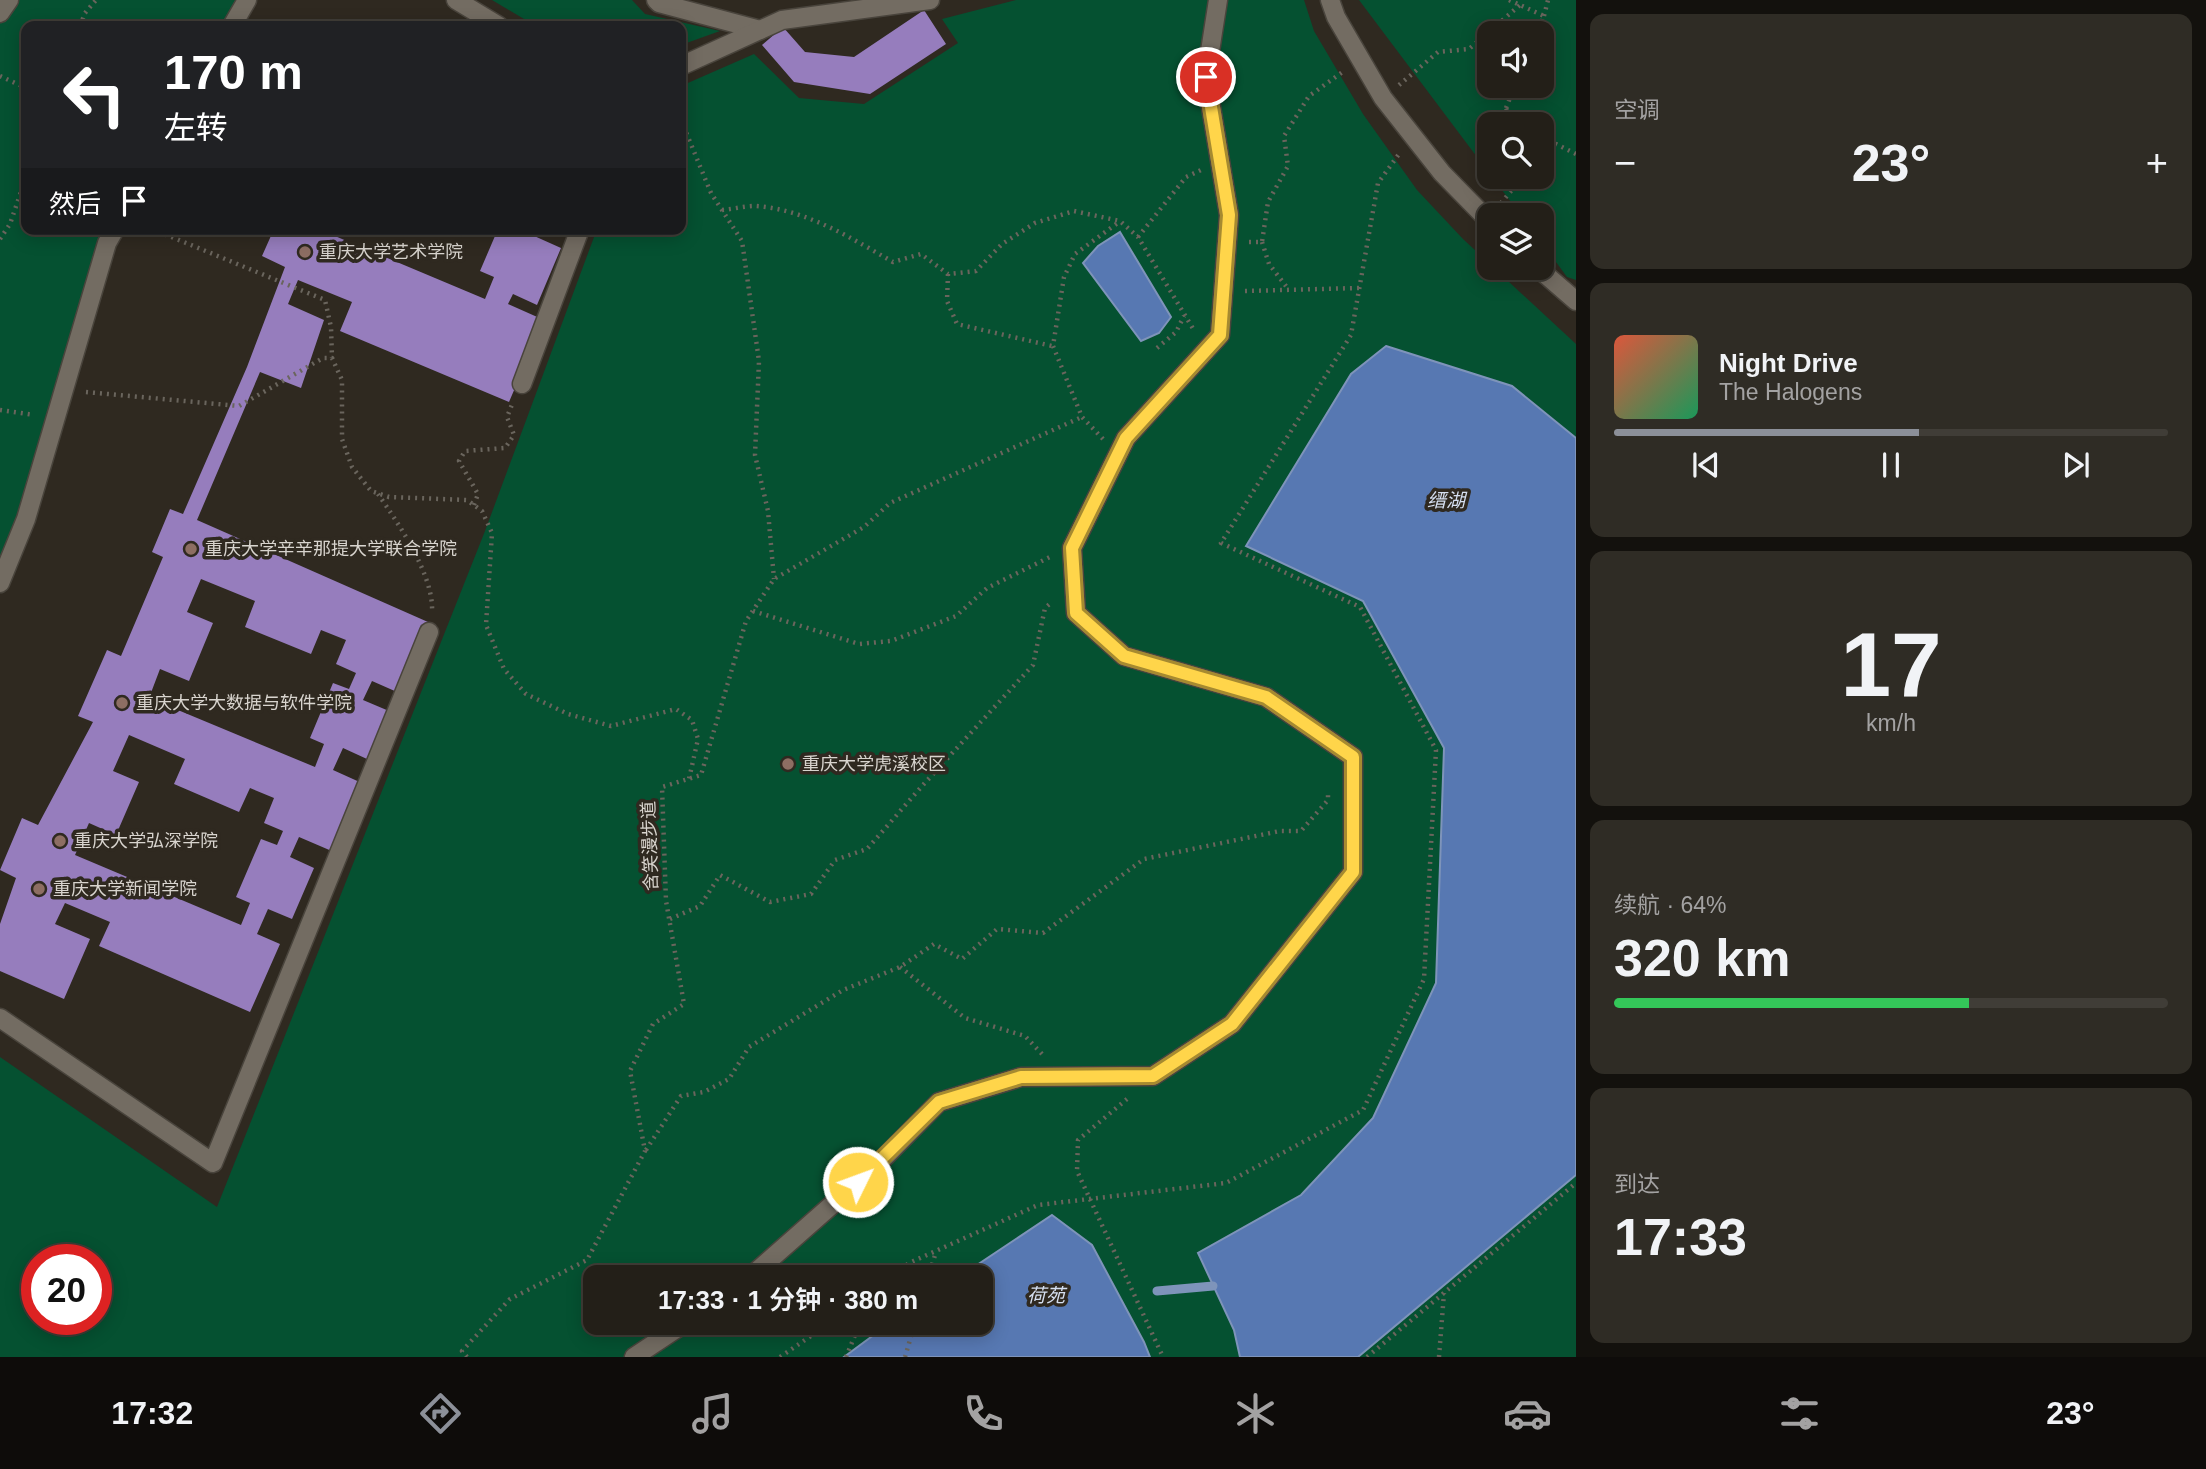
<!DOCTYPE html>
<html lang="zh">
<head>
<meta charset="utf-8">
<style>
	body { margin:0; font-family:Arial,"Noto Sans SC",sans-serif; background:#2f2c25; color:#f1f3f6; height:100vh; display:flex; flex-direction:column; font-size:26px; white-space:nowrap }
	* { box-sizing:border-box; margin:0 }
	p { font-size:23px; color:#a3a2a2 }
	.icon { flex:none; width:38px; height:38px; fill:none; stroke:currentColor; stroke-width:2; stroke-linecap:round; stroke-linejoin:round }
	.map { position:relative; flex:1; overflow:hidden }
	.sheet { display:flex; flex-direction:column; gap:14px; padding:14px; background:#13110d; width:630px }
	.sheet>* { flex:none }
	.guide { position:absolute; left:21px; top:21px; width:665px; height:214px; border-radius:14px; box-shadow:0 4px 18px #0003,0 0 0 2px #403d37; background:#202124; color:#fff; overflow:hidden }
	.tools { position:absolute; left:1477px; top:21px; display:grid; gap:14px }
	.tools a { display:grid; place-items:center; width:77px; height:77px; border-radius:14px; background:#231f18; box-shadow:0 4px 18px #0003,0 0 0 2px #403d37; font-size:35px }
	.speed { position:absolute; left:21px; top:1244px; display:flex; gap:14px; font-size:35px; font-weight:700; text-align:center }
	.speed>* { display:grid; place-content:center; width:91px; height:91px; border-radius:50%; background:#231f18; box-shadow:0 4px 18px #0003,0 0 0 2px #403d37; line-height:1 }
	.speed .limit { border:10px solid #d22; background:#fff; color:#111 }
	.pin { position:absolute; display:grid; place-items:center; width:60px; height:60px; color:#fff; margin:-30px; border:4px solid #fff; border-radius:50%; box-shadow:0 2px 7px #0007 }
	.me { position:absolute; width:77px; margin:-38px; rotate:48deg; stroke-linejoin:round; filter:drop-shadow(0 0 5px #0008) }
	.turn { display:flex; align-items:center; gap:24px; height:147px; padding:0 28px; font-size:32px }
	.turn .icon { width:91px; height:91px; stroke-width:2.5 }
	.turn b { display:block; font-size:49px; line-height:60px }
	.then { display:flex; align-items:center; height:66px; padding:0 28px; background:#0003; gap:14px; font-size:26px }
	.big { font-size:52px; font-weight:600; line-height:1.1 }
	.sheet .tile { flex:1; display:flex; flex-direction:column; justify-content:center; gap:10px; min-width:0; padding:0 24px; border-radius:14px; background:#2f2c25 }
	.sheet .dial { align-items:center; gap:0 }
	.dial b { font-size:91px; line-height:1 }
	.song { display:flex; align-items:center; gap:21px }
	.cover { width:84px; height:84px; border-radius:10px; background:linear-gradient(135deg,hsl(10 70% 55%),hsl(150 70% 35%)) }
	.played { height:7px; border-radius:4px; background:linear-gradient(90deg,#8c9099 55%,#403d37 55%) }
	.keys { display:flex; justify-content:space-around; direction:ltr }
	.heat { display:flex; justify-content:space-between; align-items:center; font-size:38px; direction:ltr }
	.charge { height:10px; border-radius:5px; background:linear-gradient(90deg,#34c759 64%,#403d37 0) }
	.trip { position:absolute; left:583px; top:1265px; width:410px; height:70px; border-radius:14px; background:#231f18; box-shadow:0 4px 18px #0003,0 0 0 2px #403d37; font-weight:600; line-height:70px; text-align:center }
	.tab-bar { display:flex; height:112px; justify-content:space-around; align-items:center; background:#0e0c0a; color:#a3a2a2 }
	.tab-bar .icon { width:49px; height:49px }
	.tab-bar .selected { color:#8c9099 }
	.tab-bar b { font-size:32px; color:#f1f3f6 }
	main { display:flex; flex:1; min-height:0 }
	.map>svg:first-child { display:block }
	.green { fill:#055131; fill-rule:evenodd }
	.water { fill:#5778b2; stroke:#7e94ba; stroke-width:2 }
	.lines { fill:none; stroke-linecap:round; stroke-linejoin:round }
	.stream { stroke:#7e94ba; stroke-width:9 }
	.building { fill:#967dbd; fill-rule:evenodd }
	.service-casing { stroke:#49443c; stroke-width:21 }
	.path { stroke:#6a655d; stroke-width:4.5; stroke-dasharray:2 5; stroke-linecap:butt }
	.service { stroke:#736c62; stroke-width:18 }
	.route-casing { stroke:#a68a30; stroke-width:18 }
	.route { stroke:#ffd54a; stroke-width:12 }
	.education-dot { fill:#8d6e63; stroke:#2f2920; stroke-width:2.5 }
	.labels { text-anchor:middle; stroke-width:7; stroke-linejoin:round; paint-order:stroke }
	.poi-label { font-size:18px; fill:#d8d4ce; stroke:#2f2920; text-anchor:start }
	.street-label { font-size:18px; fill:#d8d4ce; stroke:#2f2920 }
	.water-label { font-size:19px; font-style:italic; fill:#d5dff0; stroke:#2f2920 }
</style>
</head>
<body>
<main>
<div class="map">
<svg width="1576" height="1357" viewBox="0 0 1576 1357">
	<rect width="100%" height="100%" fill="#2f2920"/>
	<g class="green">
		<path d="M9,0H247L232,26H26V229H115L0,583V13Z"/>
		<path d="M492,0H632L645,14L720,31L681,45V26H536Z"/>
		<path d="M1016,0H1304L1314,31L1363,114L1417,190L1463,239L1489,263V268H1494L1576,344V438L1512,386L1247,546L1363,600L1444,748L1436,984L1373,1118L1301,1195L1199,1253L1234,1330L1240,1357H1150L1144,1342L1052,1216L959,1277L595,1278V1323H890L844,1357H0V1057L217,1207L485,531L597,229H681V86L754,54L799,98L864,104L958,43L942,19ZM37,1260H96V1320H37Z"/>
		<path d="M1359,0H1576V280L1567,277L1542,243V215H1521L1492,177H1542V124H1489V173ZM1542,33V86H1489V33Z"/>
		<path d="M1576,1175V1357H1358Z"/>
	</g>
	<g class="water">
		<path d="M1120,232L1171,317L1159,333L1141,341L1083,263L1098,246Z"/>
		<path d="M1386,346L1512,386L1576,438V1175L1358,1357H1240L1234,1330L1198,1253L1301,1195L1373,1118L1436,983L1444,748L1363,601L1246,546L1351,374Z"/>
		<path d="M1052,1215L1092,1245L1144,1342L1150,1357H844L890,1323H980V1278L959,1277Z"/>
	</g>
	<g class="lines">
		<path class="stream" d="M1157,1291L1213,1286"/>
	</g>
	<g class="building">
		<path d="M924,10L946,44L870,94L794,82L762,45L783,27L805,52L854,57Z"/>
		<path d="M274,229H323V231L485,299L494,277L480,271L498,229H534L532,235L561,248L537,305L513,294L508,304L544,320L509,402L340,331L352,302L298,280L288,304L324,320L301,388L260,372L197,520L428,622L397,692L372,681L363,700L389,711L367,759L343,748L333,770L364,784L334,852L299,837L290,857L314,868L292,919L268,909L257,934L280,944L250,1012L99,946L110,922L65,903L55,924L90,939L64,999L0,971V924L16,878L0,870L22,818L38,825L93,722L78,716L107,650L121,656L163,557L152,552L170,509L183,514L247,367L285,267L262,256ZM201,579L255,601L245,627L311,654L321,630L346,640L336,664L356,673L349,689L333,683L310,738L324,744L315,767L149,698L160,669L189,681L213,623L187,612ZM129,735L185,759L174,784L239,812L250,788L274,798L264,823L283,831L277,845L261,839L236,897L250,903L241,925L75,855L89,823L116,835L139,782L113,771Z"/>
	</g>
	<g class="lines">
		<defs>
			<g id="service">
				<path d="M456,0L499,26"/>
				<path d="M656,0L659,3L760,30"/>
				<path d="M1330,0L1336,17L1383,98L1442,173L1489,221"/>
				<path d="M0,13L9,0"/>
				<path d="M232,26L247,0"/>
				<path d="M681,66L782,20L930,0"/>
				<path d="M1538,268L1576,301"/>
				<path d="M522,384L580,229"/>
				<path d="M0,583L26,519L107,243L115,229"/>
				<path d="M0,1018L213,1163L429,632"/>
				<path d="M749,1278L876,1166L939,1102L1021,1077L1153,1076L1232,1024L1353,872V757L1266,697L1124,656L1076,613L1072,548L1126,438L1220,335L1229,215L1206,77L1218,0"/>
				<path d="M634,1357L685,1323"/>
			</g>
		</defs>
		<use href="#service" class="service-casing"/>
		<g class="path">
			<path d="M1509,0L1544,16L1537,33"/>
			<path d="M1544,16L1548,0"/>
			<path d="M80,26L85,13L96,0"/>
			<path d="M0,76L26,88"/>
			<path d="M1399,85L1438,52L1469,49L1520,5"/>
			<path d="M1506,108L1515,86"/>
			<path d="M681,120L711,193L742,241L759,361L755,455L768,511L774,579"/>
			<path d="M1493,124L1506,108L1513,124"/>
			<path d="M1489,130L1479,143L1489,154"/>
			<path d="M1542,141H1550L1576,154"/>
			<path d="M1501,203L1516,185L1508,177"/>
			<path d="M722,210C733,209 745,206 755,206C805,209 851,238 893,262L921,254L948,274L976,271L1002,244L1035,223L1074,211L1120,221L1138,237L1195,332"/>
			<path d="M152,229L325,300L331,327L332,358"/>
			<path d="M1138,237L1186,177L1201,170"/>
			<path d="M0,239L10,224L26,177"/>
			<path d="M1249,242H1262L1268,202L1288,166L1284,136L1309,96L1344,71"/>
			<path d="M1262,242L1269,264L1289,290"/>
			<path d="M948,274L947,301L957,324L1052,346"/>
			<path d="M1245,291L1359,288"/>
			<path d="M1157,348L1176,332L1184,316"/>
			<path d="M86,392L239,406L323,358H332L342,380V439L352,467L371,491L389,497L467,500L482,511L492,533L486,625L504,669L526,694L568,714L611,726L676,709L692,720L698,739L689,779"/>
			<path d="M0,410L34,415"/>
			<path d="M1103,439L1082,417L1053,346L1064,277L1075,254L1119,222"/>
			<path d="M378,494C398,523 434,575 432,612"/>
			<path d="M474,505L478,494L459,461L465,451L505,448L514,435L507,417L513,402"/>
			<path d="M753,611L859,644L891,641L956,616L987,588L1052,556"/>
			<path d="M670,919L700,906L720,875L770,902L811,894L835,860L867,849L923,785L1033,665L1045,608L1052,602"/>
			<path d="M900,967L965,1018L1025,1036L1042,1054"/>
			<path d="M1127,1099L1078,1140L1077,1171L1163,1357"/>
			<path d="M646,1150L681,1096L704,1092L729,1079L749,1047L843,990L900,967L934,944L962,959L997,929L1043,933L1144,859L1280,831H1301L1328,800V795"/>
			<path d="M890,1278L909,1263L1038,1205L1226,1183L1363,1110L1424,979L1436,750L1360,607L1221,543L1351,335L1378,183L1399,154"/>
			<path d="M928,1278L936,1252"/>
			<path d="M467,1357L462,1351L510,1299L587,1260L645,1151L630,1071L653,1024L684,1004L666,901L662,787L701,775L746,621L774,579L864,527L890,503L1082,417"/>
			<path d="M780,1357L830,1323"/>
			<path d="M846,1357L860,1323"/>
			<path d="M905,1357L915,1323"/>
			<path d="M1367,1357L1576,1183"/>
			<path d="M1439,1357L1444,1293"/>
		</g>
		<use href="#service" class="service"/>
	</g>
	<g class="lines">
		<defs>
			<path id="route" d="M858,1182L939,1102L1021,1077L1153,1076L1232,1024L1353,872V757L1266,697L1124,656L1076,613L1072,548L1126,438L1220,335L1229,215L1206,77"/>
		</defs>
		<use href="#route" class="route-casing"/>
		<use href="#route" class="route"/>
	</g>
	<g class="education-dot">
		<circle cx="305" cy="252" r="7"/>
		<circle cx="191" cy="549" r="7"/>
		<circle cx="122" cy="703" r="7"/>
		<circle cx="788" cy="764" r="7"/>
		<circle cx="60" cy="841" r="7"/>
		<circle cx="39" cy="889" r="7"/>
	</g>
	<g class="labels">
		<g class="poi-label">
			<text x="319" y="258">重庆大学艺术学院</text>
			<text x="205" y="555">重庆大学辛辛那提大学联合学院</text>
			<text x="136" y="709">重庆大学大数据与软件学院</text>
			<text x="802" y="770">重庆大学虎溪校区</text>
			<text x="74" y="847">重庆大学弘深学院</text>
			<text x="53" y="895">重庆大学新闻学院</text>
		</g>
		<g class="street-label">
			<text transform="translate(650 846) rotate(-92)" y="6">含笑漫步道</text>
		</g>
		<g class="water-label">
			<text x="1446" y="507">缙湖</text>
			<text x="1046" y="1302">荷苑</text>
		</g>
	</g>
</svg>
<div class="tools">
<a><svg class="icon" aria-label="sound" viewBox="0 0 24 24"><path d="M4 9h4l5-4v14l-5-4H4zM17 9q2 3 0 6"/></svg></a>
<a><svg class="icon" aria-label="search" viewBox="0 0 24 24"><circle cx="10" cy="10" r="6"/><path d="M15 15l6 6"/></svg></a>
<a><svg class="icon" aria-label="layers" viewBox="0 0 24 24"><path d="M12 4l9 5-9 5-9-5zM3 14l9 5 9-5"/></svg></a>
</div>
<div class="speed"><div class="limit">20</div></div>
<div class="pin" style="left:1206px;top:77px;background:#d93025"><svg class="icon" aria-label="arrive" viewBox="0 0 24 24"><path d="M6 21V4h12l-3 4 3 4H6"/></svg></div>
<svg class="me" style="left:858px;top:1182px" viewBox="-20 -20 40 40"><circle r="17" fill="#ffd54a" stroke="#fff" stroke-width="3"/><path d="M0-11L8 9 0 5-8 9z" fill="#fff"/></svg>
<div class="trip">17:33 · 1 分钟 · 380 m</div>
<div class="guide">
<div class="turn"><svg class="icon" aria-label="left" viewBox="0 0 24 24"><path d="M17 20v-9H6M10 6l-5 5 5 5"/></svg><div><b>170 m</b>左转</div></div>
<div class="then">然后<svg class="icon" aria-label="arrive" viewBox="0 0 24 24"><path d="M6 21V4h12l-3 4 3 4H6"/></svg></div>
</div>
</div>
<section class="sheet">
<div class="tile"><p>空调</p>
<div class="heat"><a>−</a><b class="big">23°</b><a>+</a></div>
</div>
<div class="tile">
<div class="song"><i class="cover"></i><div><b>Night Drive</b><p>The Halogens</p></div></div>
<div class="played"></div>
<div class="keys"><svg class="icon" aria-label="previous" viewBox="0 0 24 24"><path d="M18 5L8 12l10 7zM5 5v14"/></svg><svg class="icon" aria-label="pause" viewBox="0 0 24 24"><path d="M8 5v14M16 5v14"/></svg><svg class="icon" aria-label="next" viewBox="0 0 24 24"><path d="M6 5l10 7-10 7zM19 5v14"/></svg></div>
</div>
<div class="tile dial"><b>17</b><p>km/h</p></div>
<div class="tile"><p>续航 · 64%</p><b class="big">320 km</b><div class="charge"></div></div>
<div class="tile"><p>到达</p><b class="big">17:33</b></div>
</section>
</main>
<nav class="tab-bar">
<b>17:32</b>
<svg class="icon selected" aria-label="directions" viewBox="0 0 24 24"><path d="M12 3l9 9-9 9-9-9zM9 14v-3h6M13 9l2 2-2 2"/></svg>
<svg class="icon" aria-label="music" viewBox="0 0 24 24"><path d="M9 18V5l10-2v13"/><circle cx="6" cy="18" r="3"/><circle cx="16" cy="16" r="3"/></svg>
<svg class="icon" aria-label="phone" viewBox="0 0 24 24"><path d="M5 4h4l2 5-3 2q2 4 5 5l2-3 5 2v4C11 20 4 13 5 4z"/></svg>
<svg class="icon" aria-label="climate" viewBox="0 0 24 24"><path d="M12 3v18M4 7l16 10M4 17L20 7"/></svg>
<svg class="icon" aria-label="car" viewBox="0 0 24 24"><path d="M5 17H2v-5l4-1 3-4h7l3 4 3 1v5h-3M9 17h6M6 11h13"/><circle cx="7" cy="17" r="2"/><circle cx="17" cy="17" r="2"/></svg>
<svg class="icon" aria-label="filters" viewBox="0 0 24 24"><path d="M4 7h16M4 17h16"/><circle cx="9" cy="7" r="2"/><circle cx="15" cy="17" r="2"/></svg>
<b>23°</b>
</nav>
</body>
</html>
